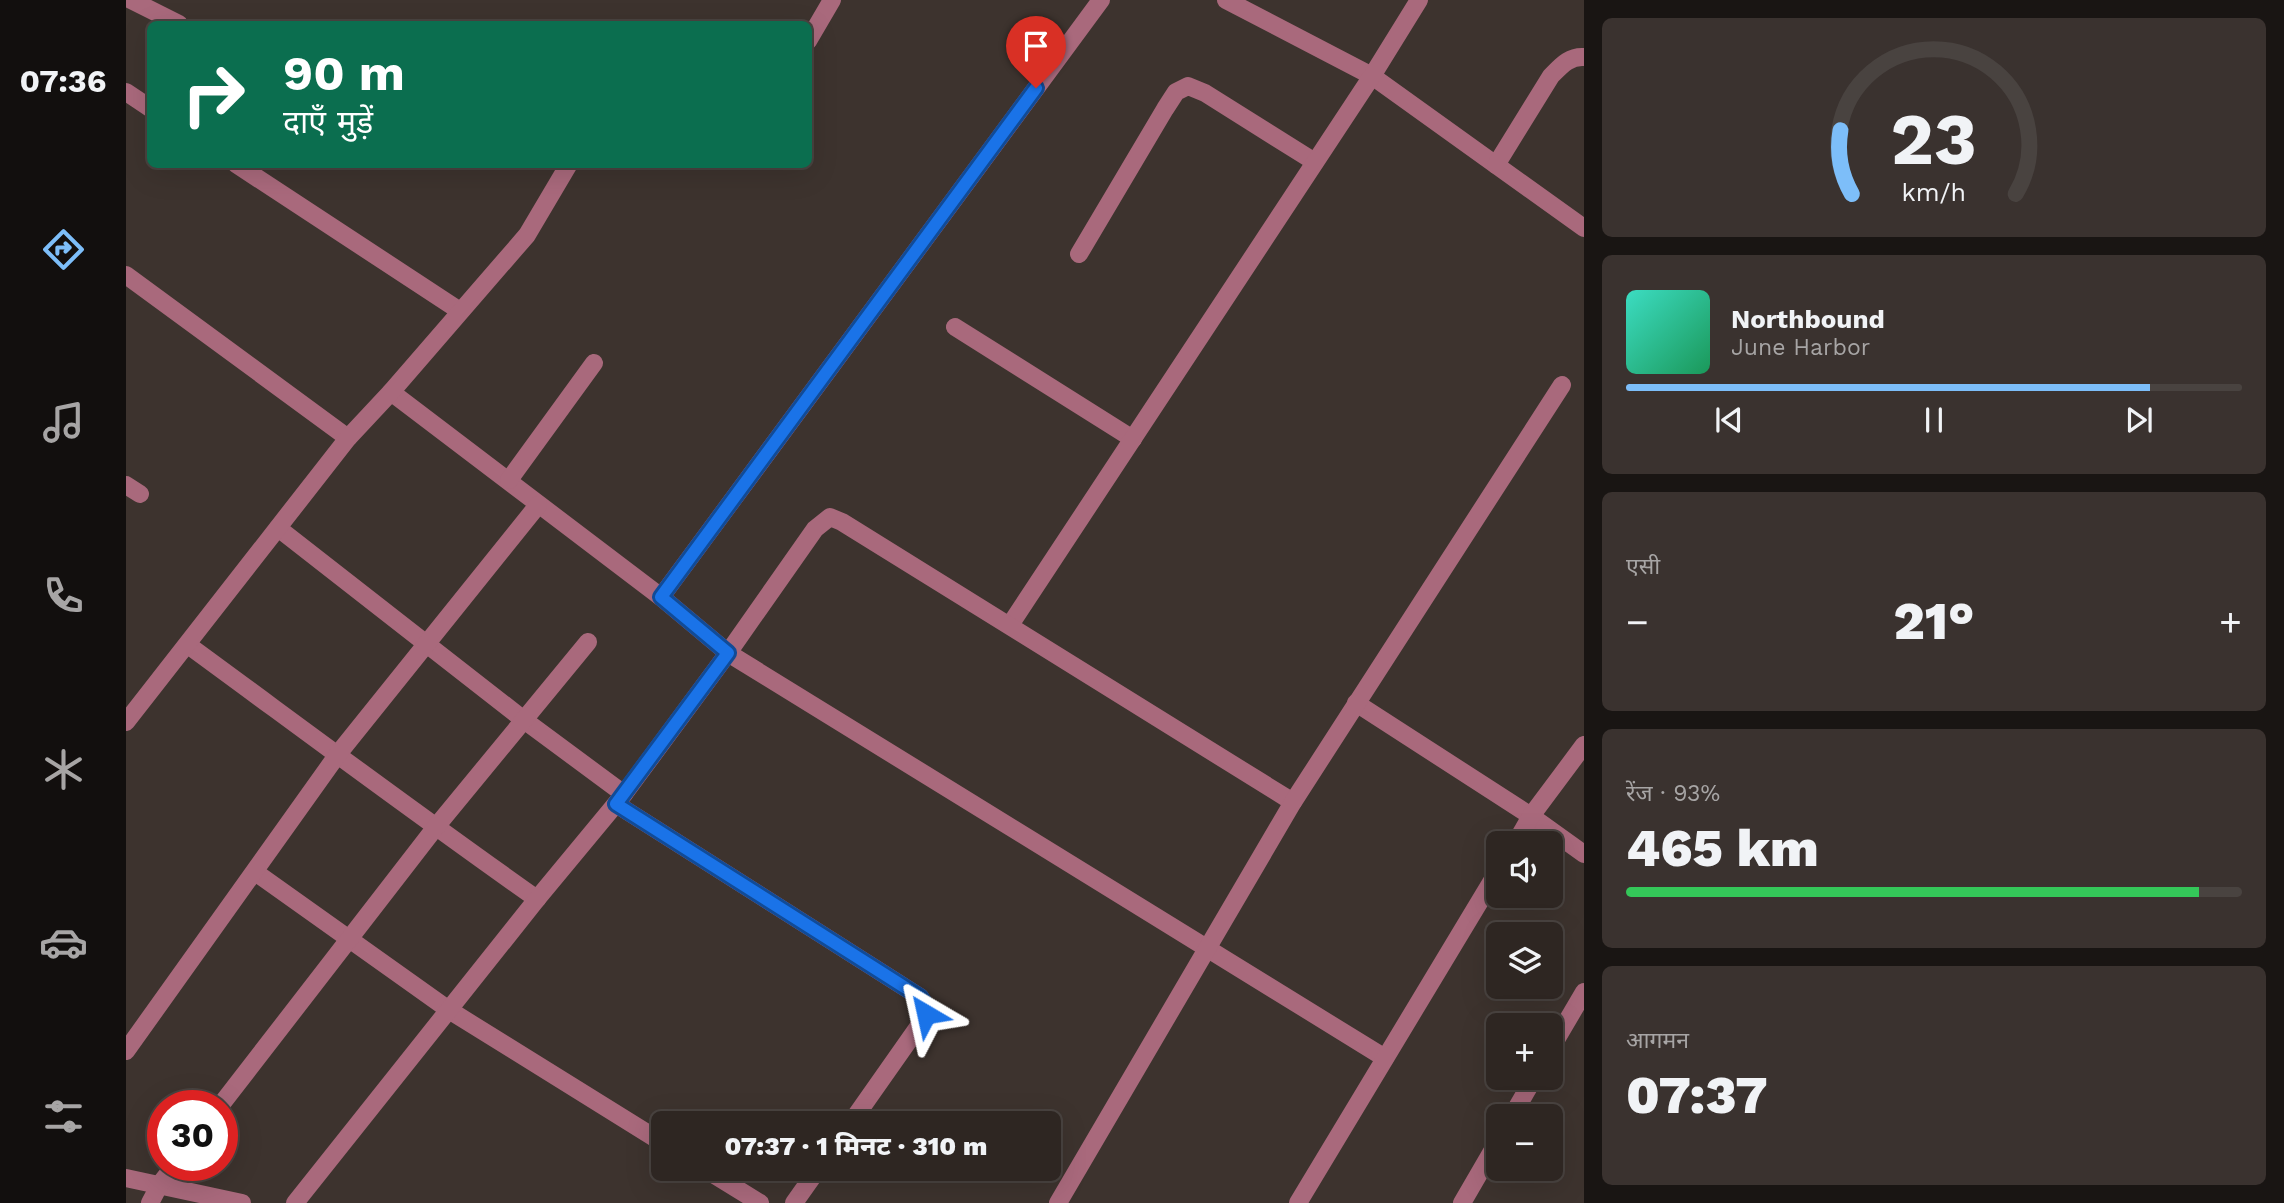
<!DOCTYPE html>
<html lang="hi">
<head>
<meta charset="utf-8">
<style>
	body { margin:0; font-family:"Work Sans","Noto Sans Devanagari",sans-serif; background:#3a322f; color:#f1f3f6; height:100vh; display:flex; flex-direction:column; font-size:26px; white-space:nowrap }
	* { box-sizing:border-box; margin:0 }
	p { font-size:23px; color:#a7a5a5 }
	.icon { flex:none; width:38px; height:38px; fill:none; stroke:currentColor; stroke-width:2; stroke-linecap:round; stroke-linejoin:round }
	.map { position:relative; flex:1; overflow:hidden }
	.side { display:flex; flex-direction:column; gap:18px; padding:18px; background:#191513; width:700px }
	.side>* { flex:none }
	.hud { position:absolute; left:21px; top:21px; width:665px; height:147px; border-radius:10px; box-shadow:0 7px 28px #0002,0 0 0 2px #494340; background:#0b6e4f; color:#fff; overflow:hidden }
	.tools { position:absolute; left:1360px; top:831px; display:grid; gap:14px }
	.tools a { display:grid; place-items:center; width:77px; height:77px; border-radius:10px; background:#2e2622; box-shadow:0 7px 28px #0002,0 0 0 2px #494340; font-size:35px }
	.speed { position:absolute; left:21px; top:1090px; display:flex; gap:14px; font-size:35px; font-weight:700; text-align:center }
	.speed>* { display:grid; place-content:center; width:91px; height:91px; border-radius:50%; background:#2e2622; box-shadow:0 7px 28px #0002,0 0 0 2px #494340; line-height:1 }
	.speed .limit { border:10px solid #d22; background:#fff; color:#111 }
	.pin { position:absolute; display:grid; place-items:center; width:60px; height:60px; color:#fff; margin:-72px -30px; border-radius:50% 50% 50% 0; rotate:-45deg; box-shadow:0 0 7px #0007 }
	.pin .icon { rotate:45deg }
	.me { position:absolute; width:77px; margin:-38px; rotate:324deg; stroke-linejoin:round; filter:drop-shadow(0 0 5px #0008) }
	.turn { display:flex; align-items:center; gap:24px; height:147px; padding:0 21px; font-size:32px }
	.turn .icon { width:91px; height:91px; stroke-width:2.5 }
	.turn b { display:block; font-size:49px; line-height:60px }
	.big { font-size:52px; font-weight:800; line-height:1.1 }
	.side .tile { flex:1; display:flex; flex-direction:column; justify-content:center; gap:10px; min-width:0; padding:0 24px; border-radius:10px; background:#3a322f }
	.side .dial { align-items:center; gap:0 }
	.dial svg { height:182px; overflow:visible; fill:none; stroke:#494340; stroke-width:7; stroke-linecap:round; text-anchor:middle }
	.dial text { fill:#f1f3f6; stroke:none }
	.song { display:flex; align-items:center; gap:21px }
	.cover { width:84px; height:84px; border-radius:10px; background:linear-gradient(135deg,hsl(170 70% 55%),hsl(150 70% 35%)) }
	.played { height:7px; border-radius:4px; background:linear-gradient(90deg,#7dbef9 85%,#494340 85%) }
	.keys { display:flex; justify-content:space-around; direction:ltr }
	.heat { display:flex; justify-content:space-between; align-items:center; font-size:38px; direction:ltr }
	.charge { height:10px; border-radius:5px; background:linear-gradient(90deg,#34c759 93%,#494340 0) }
	.trip { position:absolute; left:525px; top:1111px; width:410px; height:70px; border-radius:10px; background:#2e2622; box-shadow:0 7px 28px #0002,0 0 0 2px #494340; font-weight:800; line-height:70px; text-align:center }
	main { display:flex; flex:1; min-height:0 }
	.dock { display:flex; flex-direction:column; width:126px; justify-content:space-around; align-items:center; background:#120f0e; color:#a7a5a5 }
	.dock .icon { width:49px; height:49px }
	.dock .current { color:#7dbef9 }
	.dock b { font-size:32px; color:#f1f3f6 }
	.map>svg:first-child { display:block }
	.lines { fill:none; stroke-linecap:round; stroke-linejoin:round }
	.minor { stroke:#a9697c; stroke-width:18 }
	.route-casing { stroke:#114b97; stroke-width:18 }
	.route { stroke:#1a73e8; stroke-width:12 }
</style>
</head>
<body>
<main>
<nav class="dock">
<b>07:36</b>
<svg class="icon current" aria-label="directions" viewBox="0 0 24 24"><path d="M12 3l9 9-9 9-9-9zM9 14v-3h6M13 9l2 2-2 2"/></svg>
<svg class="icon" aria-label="music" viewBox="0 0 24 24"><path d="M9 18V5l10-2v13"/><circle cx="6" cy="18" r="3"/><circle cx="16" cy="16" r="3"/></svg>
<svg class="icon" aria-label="phone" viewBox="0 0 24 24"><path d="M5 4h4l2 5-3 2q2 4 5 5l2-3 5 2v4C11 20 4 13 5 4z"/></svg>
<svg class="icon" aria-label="climate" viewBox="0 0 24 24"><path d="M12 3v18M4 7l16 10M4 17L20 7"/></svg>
<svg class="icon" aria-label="car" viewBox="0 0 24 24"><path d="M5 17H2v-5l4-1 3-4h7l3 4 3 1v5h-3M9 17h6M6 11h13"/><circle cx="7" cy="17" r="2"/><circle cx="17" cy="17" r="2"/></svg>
<svg class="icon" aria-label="filters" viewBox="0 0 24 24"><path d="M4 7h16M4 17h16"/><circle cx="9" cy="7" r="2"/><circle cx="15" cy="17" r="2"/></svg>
</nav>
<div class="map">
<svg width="1458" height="1203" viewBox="0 0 1458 1203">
	<rect width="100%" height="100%" fill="#3d332e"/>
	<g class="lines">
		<g class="minor">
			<path d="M5,0L53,24"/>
			<path d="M1100,0L1246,76L1370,165"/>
			<path d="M682,41L706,0"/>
			<path d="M1458,57C1443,56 1435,66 1425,76L1370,165L1458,228"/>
			<path d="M0,92L24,108"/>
			<path d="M110,164L334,311"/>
			<path d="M953,254L1039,109L1050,92L1062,86L1079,93L1189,162"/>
			<path d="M0,275L222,438"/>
			<path d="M829,327L1007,439"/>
			<path d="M265,392L535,597L602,653L1259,1058"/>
			<path d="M383,480L468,363"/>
			<path d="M0,485L14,494"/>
			<path d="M152,528L398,720L498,794"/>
			<path d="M535,597L975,0"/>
			<path d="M884,625L1246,76L1293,0"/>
			<path d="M62,645C178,730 293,816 411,899"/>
			<path d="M1230,703L1405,816L1458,854"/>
			<path d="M0,722L222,438L265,392L401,235L443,164"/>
			<path d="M490,804L794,997C800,1007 800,1013 795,1023L724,1124"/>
			<path d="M1389,844L1405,816L1458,745"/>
			<path d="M129,872L323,1010L537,1143"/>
			<path d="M1424,1050L1458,992"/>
			<path d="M0,1051L212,754L412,505"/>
			<path d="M94,1106L309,828L462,642"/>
			<path d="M1386,1116L1408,1078"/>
			<path d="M579,1169L634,1203"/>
			<path d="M0,1178L116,1203"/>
			<path d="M24,1203L34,1184L48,1166"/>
			<path d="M169,1203L411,899L498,794L602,653L689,529L704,517L716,522L1167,802"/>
			<path d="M668,1203L692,1169"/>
			<path d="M932,1203L1167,802L1436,385"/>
			<path d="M1172,1203L1372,871"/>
			<path d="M1336,1203L1372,1141"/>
		</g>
	</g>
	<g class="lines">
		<defs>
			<path id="route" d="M800,1014V1006L794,997L490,804L602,653L535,597L910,88"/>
		</defs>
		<use href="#route" class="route-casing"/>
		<use href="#route" class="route"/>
	</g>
</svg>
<div class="tools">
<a><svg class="icon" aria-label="sound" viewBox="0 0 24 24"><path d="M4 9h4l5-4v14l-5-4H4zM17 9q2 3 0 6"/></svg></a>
<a><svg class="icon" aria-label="layers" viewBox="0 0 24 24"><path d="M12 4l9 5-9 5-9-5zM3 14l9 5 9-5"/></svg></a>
<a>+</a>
<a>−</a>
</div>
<div class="speed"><div class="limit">30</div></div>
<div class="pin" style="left:910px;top:88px;background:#d93025"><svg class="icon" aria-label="arrive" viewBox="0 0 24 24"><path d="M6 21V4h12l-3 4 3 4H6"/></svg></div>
<svg class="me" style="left:800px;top:1014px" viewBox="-20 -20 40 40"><path d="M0-17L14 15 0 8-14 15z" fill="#1a73e8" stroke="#fff" stroke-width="4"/></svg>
<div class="trip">07:37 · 1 मिनट · 310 m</div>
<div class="hud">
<div class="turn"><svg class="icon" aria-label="right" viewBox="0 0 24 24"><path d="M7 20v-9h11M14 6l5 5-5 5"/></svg><div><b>90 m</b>दाएँ मुड़ें</div></div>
</div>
</div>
<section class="side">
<div class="tile dial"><svg viewBox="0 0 100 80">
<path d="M14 69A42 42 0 1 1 86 69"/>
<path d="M14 69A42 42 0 0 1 9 41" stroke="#7dbef9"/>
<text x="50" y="56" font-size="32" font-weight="700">23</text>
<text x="50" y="72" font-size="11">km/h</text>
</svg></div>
<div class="tile">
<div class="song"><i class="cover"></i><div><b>Northbound</b><p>June Harbor</p></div></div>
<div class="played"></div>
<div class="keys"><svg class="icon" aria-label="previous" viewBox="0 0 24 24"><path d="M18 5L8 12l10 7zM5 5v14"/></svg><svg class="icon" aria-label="pause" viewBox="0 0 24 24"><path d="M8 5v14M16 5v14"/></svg><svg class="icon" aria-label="next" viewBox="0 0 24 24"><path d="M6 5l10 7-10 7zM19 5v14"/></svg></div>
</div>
<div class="tile"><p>एसी</p>
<div class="heat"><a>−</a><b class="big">21°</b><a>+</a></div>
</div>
<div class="tile"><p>रेंज · 93%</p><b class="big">465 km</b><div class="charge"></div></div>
<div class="tile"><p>आगमन</p><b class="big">07:37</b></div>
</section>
</main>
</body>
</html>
